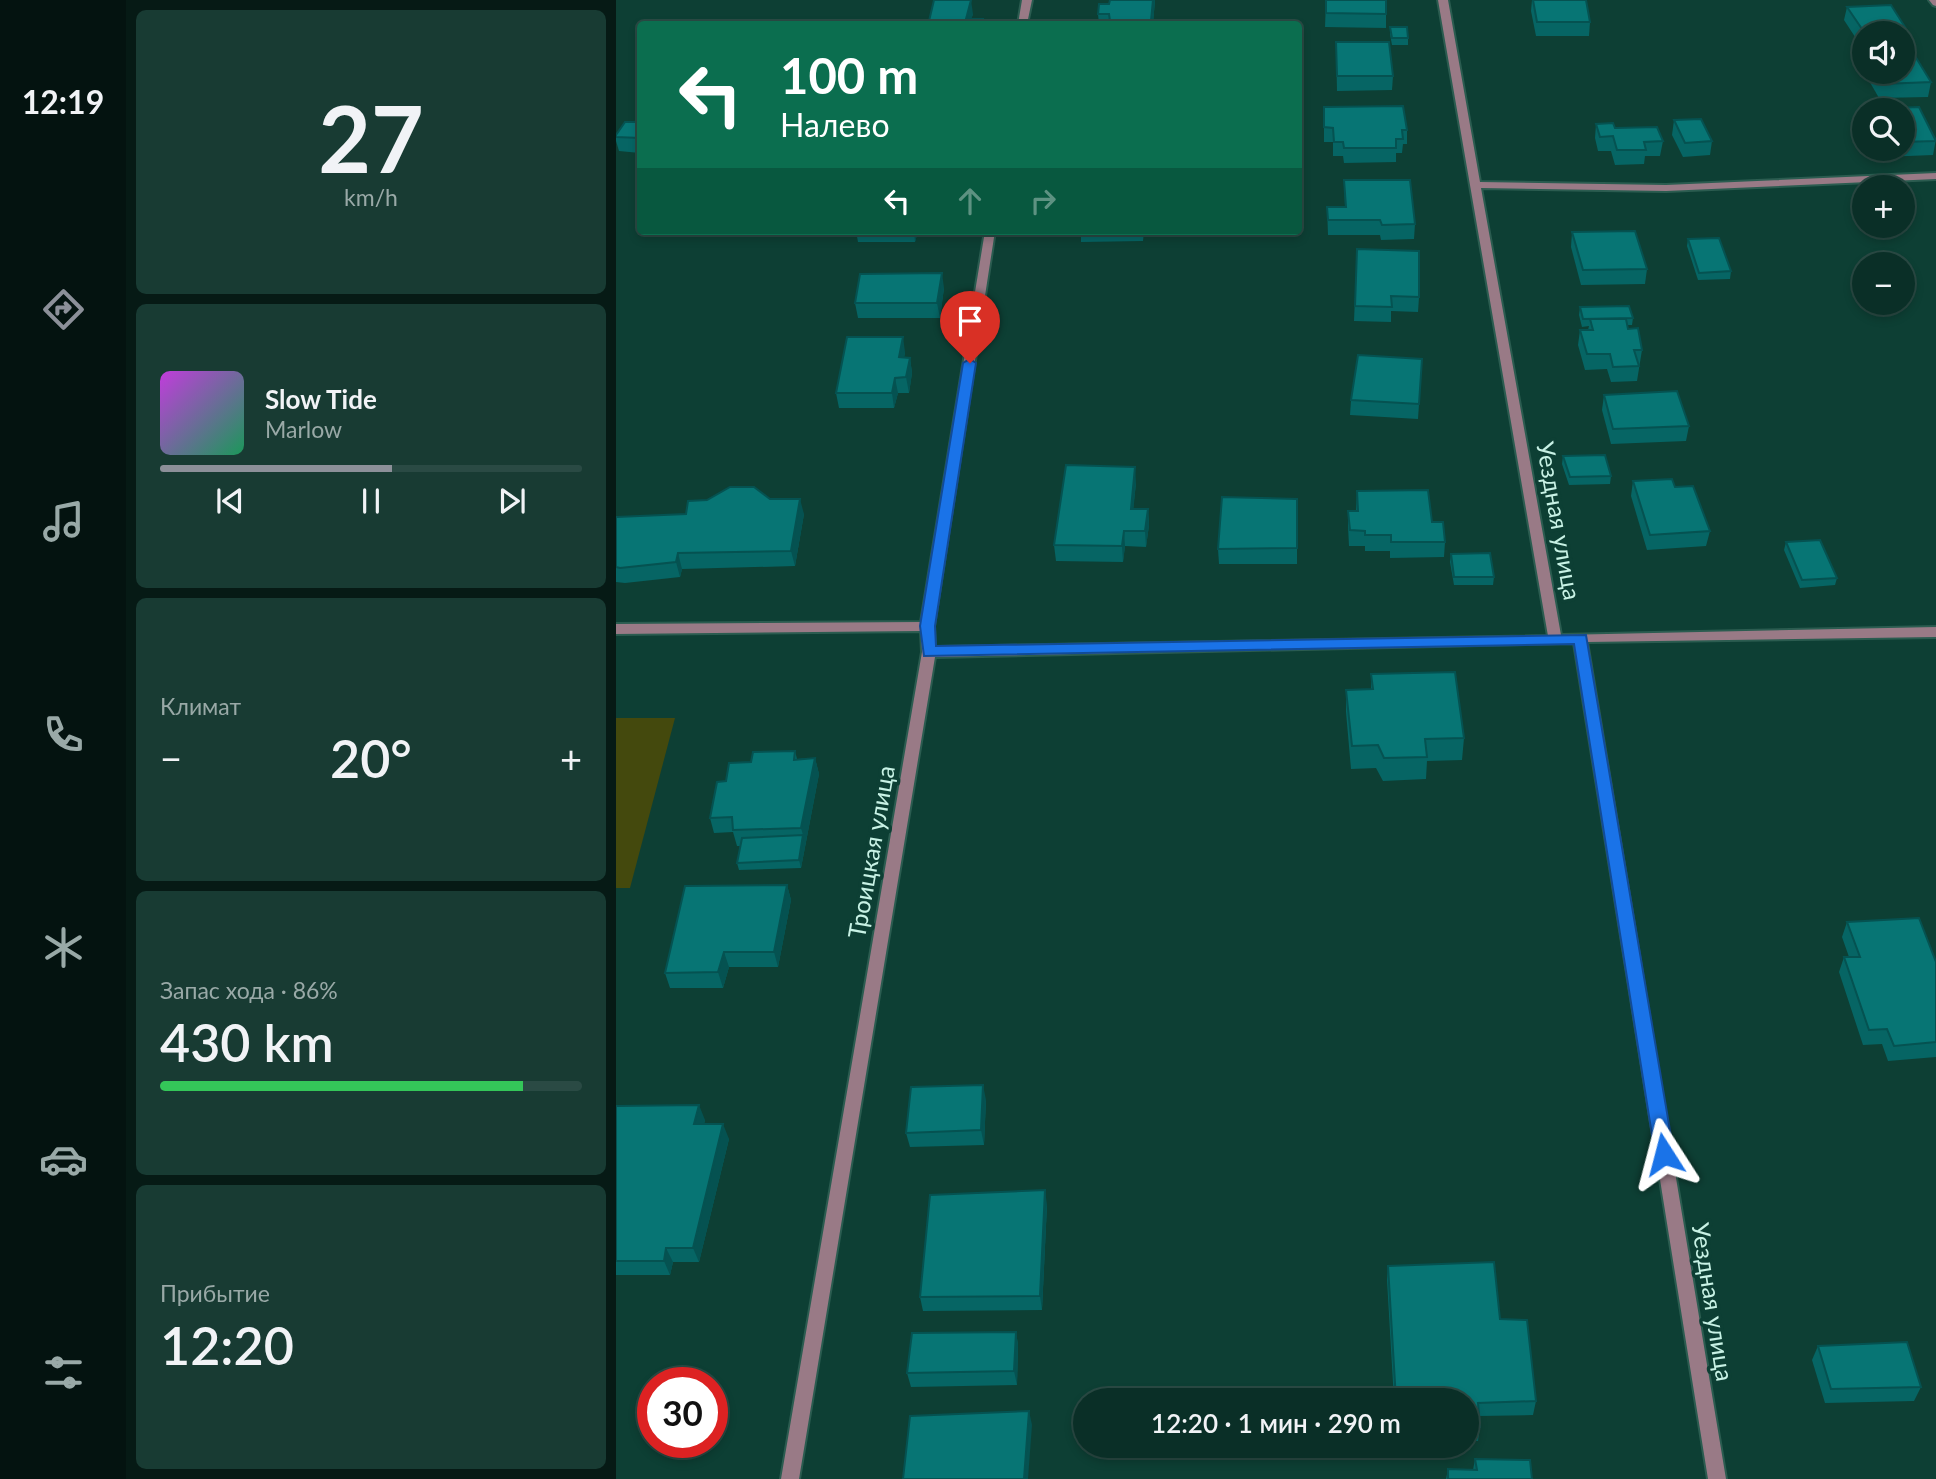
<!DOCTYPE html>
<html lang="ru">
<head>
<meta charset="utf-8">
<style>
	body { margin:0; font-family:Lato,sans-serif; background:#183b33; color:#f1f3f6; height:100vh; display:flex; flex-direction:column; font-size:26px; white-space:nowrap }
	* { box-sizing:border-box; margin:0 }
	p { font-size:23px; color:#99a9a7 }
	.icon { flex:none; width:38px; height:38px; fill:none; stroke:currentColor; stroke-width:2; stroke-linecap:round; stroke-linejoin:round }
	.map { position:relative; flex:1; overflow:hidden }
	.drawer { display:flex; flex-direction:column; gap:10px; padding:10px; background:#061a15; width:490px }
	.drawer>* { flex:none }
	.banner { position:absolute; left:21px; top:21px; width:665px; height:214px; border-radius:7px; box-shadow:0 4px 10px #0003,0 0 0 2px #2a4a44; background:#0b6e4f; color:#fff; overflow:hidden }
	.tools { position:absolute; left:1236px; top:21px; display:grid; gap:14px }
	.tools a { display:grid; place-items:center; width:63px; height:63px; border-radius:50%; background:#0a2f27; box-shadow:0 4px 10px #0003,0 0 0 2px #2a4a44; font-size:35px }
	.speed { position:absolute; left:21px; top:1367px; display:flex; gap:14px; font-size:35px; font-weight:700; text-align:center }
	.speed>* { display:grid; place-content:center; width:91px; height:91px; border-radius:50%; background:#0a2f27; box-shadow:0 4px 10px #0003,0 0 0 2px #2a4a44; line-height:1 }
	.speed .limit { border:10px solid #d22; background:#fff; color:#111 }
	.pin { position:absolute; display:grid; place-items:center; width:60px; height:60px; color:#fff; margin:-72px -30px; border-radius:50% 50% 50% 0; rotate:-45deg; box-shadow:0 0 7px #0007 }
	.pin .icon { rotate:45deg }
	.me { position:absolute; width:77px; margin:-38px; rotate:351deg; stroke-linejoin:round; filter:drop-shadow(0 0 5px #0008) }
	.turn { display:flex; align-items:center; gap:24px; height:147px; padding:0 28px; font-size:32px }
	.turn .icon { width:91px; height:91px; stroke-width:2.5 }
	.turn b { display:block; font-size:49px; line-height:60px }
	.lanes { display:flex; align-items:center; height:66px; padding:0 28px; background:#0003; justify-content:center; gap:35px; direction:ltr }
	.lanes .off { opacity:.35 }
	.big { font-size:52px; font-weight:600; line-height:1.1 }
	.drawer .tile { flex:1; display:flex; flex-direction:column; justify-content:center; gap:10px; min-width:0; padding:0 24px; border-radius:10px; background:#183b33 }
	.drawer .dial { align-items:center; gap:0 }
	.dial b { font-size:91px; line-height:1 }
	.song { display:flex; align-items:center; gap:21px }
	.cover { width:84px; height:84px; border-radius:10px; background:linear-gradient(135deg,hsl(290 70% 55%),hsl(150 70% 35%)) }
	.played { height:7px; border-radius:4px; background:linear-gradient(90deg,#8c9099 55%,#2a4a44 55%) }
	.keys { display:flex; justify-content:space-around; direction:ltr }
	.heat { display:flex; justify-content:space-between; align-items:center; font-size:38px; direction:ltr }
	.charge { height:10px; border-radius:5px; background:linear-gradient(90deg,#34c759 86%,#2a4a44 0) }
	.trip { position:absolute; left:457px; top:1388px; width:406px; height:70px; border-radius:35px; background:#0a2f27; box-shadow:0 4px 10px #0003,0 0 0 2px #2a4a44; font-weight:600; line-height:70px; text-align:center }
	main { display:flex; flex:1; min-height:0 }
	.tabs { display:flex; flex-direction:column; width:126px; justify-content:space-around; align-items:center; background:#041310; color:#99a9a7 }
	.tabs .icon { width:49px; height:49px }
	.tabs .selected { color:#8c9099 }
	.tabs b { font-size:32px; color:#f1f3f6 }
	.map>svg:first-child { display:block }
	.green { fill:#44490d }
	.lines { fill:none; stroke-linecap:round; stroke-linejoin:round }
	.minor-casing { stroke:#2b5c50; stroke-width:4 }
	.tertiary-casing { stroke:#2b5c50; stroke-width:4 }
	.minor { fill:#997a86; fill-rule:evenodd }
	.tertiary { fill:#997a86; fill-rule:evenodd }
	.wall { fill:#066564 }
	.shaded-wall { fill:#055251 }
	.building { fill:#077574; stroke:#055251; stroke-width:2 }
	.route { fill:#1a73e8; stroke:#114b97; stroke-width:2 }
	.labels { text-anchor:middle; stroke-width:7; stroke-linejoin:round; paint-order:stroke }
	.street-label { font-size:24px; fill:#c8f2e5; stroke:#0d3f34 }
</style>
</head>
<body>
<main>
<nav class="tabs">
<b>12:19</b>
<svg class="icon selected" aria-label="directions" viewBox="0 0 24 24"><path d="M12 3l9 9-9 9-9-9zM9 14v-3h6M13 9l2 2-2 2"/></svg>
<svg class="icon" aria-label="music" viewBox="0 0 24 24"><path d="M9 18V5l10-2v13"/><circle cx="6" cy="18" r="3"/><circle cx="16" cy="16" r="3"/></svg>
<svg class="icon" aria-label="phone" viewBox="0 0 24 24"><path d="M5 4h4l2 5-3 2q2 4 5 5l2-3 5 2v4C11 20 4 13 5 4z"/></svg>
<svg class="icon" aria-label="climate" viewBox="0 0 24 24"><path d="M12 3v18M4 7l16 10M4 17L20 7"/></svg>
<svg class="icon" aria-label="car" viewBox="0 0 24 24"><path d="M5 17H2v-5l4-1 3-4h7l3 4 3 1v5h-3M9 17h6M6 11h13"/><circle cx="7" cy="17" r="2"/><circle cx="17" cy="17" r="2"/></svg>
<svg class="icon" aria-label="filters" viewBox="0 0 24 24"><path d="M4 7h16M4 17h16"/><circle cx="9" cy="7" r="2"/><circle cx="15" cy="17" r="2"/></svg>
</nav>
<section class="drawer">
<div class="tile dial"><b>27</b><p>km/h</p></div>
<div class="tile">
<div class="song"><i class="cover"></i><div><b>Slow Tide</b><p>Marlow</p></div></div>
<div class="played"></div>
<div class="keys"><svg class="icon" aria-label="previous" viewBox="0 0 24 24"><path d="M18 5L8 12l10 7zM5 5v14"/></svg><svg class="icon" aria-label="pause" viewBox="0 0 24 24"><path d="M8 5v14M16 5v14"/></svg><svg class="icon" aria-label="next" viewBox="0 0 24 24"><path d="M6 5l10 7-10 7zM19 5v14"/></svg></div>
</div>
<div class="tile"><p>Климат</p>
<div class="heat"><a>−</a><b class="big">20°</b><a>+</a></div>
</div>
<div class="tile"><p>Запас хода · 86%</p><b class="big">430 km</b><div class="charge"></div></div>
<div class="tile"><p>Прибытие</p><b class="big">12:20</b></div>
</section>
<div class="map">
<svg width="1320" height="1479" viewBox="0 0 1320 1479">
	<rect width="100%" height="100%" fill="#0d3f34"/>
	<path class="green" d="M0,718H59L14,888H0Z"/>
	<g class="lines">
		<defs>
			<g id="minor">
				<path d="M406,0H416L411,24H402Z"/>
				<path d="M822,0H832L864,182L1050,185L1320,173V179L1050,191L865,188L945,635L1320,627V637L971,642L1110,1479H1092L958,643L319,657L183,1479H165L306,652L305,631L0,634V624L305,622L369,231H379L318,626L319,647L932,636Z"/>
			</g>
			<path id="tertiary" d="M1313,0H1320V6L1317,5Z"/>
		</defs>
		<use href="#minor" class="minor-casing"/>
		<use href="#tertiary" class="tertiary-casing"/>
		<use href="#minor" class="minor"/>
		<use href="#tertiary" class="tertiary"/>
	</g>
	<g class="wall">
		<path d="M539,0L537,24H483L482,14L493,4Z"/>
		<path d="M710,0H770V28L709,27Z"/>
		<path d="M916,0H970L974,22L973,36H920L915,11Z"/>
		<path d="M1231,7L1289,27L1286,39V33H1248V43H1243L1228,20Z"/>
		<path d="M357,14L355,19L368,24H314L313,21Z"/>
		<path d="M774,27L792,38V45H776L774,34Z"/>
		<path d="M720,42L777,76L776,90L721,91Z"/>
		<path d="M1248,72H1286L1315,82L1312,97L1263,98Z"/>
		<path d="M708,107L791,130V144H787L786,153H780V162L728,163L727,156H717V142H708Z"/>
		<path d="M1303,107L1320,139L1317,155L1267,157L1263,149H1286V110H1253V109Z"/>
		<path d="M24,114V153L3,151L0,141V135L19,122Z"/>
		<path d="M1058,120L1096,141L1094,155L1067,157L1056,135Z"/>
		<path d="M980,124L1047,141L1044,156H1029L1028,164L999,165L995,151H982L979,138Z"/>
		<path d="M728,180L799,224L798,239L765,240L764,235H712L711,207H729Z"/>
		<path d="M240,231H302L299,242H242Z"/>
		<path d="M465,231H537L528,232L527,241L465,242Z"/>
		<path d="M956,232L1031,269L1029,284L965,285L955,247Z"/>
		<path d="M1072,239L1115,271L1114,279L1082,280L1071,246Z"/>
		<path d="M741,249L803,297L802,312L775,311V322L738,321Z"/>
		<path d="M328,288L324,318H242L239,303Z"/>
		<path d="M964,307L1017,318L1016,325H1011L1012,329L1026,350L1021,381L995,382L991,369L969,370L962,345L964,330H972L973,326L966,327L963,315Z"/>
		<path d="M289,352L288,358H294L296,373L293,393H282L278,408H223L220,393Z"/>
		<path d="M806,359L802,419L734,415L735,400Z"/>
		<path d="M988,395L1073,426L1070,441L995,444L986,410Z"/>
		<path d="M947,456L995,476L994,484L953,485L946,464Z"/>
		<path d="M1017,481L1059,487L1094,531L1090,546L1031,550L1015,496Z"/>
		<path d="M520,483L517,509H532L533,525L530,547L509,546L507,562L440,561L438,545Z"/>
		<path d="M741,491L816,522L829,542L828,557L774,558V551H749V546H733L732,526V511H740Z"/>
		<path d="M154,499L188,514L179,566L66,569L64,577L9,583L0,582V517L70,514Z"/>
		<path d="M681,499V564H603L602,549Z"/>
		<path d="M1170,542L1221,578L1219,585L1184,588L1168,550Z"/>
		<path d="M835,554L878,577L877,585H838L834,562Z"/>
		<path d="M755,674L848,738L846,760L811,761L810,779L767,781L760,768L735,769L730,712V690L755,689Z"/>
		<path d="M179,751L181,759L199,758L203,774L185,868L123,870L121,863L124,846H121L117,832L98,833L94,818L110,781L135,762Z"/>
		<path d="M171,885L175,900L162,967H113L107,988H54L49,973Z"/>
		<path d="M1231,922L1320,962V1057L1272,1061L1266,1044L1247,1045L1223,972L1228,957H1233L1226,937Z"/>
		<path d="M370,1100L368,1145L294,1147L290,1133Z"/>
		<path d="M0,1106L89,1120L88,1124L113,1139L83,1262H57L54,1275H0Z"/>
		<path d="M431,1205L426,1310L307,1311L304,1297Z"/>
		<path d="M772,1266L884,1319L920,1401L917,1415L863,1416L864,1427L862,1441H850V1400H778L771,1280Z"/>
		<path d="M400,1332L402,1345L401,1385L295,1387L291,1373Z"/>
		<path d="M1202,1346L1305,1387L1298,1401L1209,1403L1196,1360Z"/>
		<path d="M859,1459L916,1479H830L832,1469L857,1470Z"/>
	</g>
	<g class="shaded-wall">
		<path d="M355,0L357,14L354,24L350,19Z"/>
		<path d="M537,0H539L537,24H536Z"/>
		<path d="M298,231H302L299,242Z"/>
		<path d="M326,273L328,288L324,318L321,303Z"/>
		<path d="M287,337L289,352L285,373L283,357Z"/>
		<path d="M294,358L296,373L293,393L290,377Z"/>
		<path d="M279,378L282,393L278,408L276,393Z"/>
		<path d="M519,467L520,483L516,524L515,509Z"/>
		<path d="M184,499L188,514L179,566L175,551Z"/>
		<path d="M532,509L533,525L530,547L529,531Z"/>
		<path d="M508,531L509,546L507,562L506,546Z"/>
		<path d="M62,553L66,569L64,577L60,562Z"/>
		<path d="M199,758L203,774L185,868L183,860L187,835L185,828Z"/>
		<path d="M171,885L175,900L162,967L158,952Z"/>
		<path d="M108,952L113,967L107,988L102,972Z"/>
		<path d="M367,1085L370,1100L368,1145L365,1130Z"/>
		<path d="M83,1105L89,1120L84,1139L78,1124Z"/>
		<path d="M107,1124L113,1139L83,1262L77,1248Z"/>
		<path d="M429,1190L431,1205L426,1310L424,1296Z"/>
		<path d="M50,1248L57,1262L54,1275L48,1261Z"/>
		<path d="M400,1332L402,1345L401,1385L398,1371Z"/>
		<path d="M413,1411L416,1425L412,1479H408Z"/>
	</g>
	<g class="building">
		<path d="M318,0H355L350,19H367L366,24H339L340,22L313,21Z"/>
		<path d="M494,0H537L535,21H494L493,14H482L483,4H493Z"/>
		<path d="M710,0H770V14L710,13Z"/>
		<path d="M917,0H970L974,22H921Z"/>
		<path d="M1275,5L1289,27L1246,29L1231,7Z"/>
		<path d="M774,27H791L792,38H776Z"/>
		<path d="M720,42H773L777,76H721Z"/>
		<path d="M1299,56L1315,82L1266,84L1259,72H1286V57Z"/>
		<path d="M787,106L791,130H786L787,139H780V148H728L727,142H718L717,128L708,127V107Z"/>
		<path d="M1303,107L1320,141L1286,142V110H1254L1253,109Z"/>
		<path d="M24,114V138L0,137V135L9,122H19Z"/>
		<path d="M1085,119L1096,141L1069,143L1058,120Z"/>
		<path d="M997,123L999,128L1041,127L1047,141L1028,142L1030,150H1001L997,136L984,137L980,124Z"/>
		<path d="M728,180H794L799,224L766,225L764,220H712L711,207H730Z"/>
		<path d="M1019,231L1031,269L967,270L956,232Z"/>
		<path d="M1103,238L1115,271L1083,273L1072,239Z"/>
		<path d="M741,249L803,251V297L775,296L776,307L739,306Z"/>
		<path d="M326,273L321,303H239L244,274Z"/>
		<path d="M1013,306L1017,318L967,319L964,307Z"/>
		<path d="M974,319H1010L1012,329L1022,328L1026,350H1018L1023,366L997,367L994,354H971L964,330H977Z"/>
		<path d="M231,337H287L283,357L294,358L290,377L279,378L276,393H220Z"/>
		<path d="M742,355L806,359L803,404L735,400Z"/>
		<path d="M1061,391L1073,426L997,429L988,395Z"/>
		<path d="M989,455L995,476L954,477L947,456Z"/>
		<path d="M450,465L519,467L515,509H532L529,531H508L506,546L438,545Z"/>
		<path d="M1056,479L1059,487L1077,486L1094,531L1034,535L1017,481Z"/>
		<path d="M114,487H138L154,499H184L175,551L62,553L60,562L4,568L0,567V517L70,514L72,501L91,500Z"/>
		<path d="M812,490L816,522H827L829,542H775V535H749V531L734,530L732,511H742L741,491Z"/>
		<path d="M606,497L681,499V548L602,549Z"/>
		<path d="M1204,540L1221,578L1186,580L1170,542Z"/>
		<path d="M874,553L878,577H838L835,554Z"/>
		<path d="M839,672L848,738L809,739L811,757L768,758L762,745L736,746L730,690L757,689L755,674Z"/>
		<path d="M179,751L178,760L199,758L185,828L117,830L116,817L94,818L101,782L110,781L113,763L135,762L137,752Z"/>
		<path d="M187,835L183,860L121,863L126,838Z"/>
		<path d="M171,885L158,952H108L102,972L49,973L69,886Z"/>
		<path d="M1303,918L1320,962V1042L1278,1046L1271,1029L1253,1030L1228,957H1244L1231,922Z"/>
		<path d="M367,1085L365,1130L290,1133L295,1087Z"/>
		<path d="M83,1105L78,1124H107L77,1248H50L48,1261H0V1106Z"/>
		<path d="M429,1190L424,1296L304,1297L314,1195Z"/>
		<path d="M878,1262L884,1319L911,1320L920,1401L862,1403L864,1427L850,1428V1400H780L772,1266Z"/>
		<path d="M400,1332L398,1371L291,1373L296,1333Z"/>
		<path d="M1291,1342L1305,1387L1215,1389L1202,1346Z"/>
		<path d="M413,1411L408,1479H287L294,1416Z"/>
		<path d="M859,1459L914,1460L916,1479H832V1469L861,1470Z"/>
	</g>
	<path class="route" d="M354,359L360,363L319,626L320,646L970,635L1058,1154L1055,1159L1048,1162L1042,1159L1039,1154L958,644L308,656L304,626L347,363Z"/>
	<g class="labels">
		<g class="street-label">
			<text transform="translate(942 521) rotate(80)" y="8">Уездная улица</text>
			<text transform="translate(256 852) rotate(-80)" y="8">Троицкая улица</text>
			<text transform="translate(1096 1302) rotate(81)" y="8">Уездная улица</text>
		</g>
	</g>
</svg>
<div class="tools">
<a><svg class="icon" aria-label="sound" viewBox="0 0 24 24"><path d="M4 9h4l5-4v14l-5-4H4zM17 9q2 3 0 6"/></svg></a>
<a><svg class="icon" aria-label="search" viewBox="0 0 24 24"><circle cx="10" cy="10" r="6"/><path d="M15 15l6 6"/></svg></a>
<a>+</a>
<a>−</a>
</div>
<div class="speed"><div class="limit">30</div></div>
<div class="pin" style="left:354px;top:363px;background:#d93025"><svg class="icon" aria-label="arrive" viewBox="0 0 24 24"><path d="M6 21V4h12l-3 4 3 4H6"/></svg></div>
<svg class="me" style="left:1048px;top:1154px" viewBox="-20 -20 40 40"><path d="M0-17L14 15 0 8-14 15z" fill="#1a73e8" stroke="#fff" stroke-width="4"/></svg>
<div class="trip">12:20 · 1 мин · 290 m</div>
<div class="banner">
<div class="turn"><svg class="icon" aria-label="left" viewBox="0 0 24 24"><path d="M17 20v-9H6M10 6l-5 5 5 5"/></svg><div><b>100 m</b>Налево</div></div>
<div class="lanes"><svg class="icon" aria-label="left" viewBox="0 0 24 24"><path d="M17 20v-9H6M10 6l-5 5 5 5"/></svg><svg class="icon off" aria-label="ahead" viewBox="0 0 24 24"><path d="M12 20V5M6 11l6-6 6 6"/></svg><svg class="icon off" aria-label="right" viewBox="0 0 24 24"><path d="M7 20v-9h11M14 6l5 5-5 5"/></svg></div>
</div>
</div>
</main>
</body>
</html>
